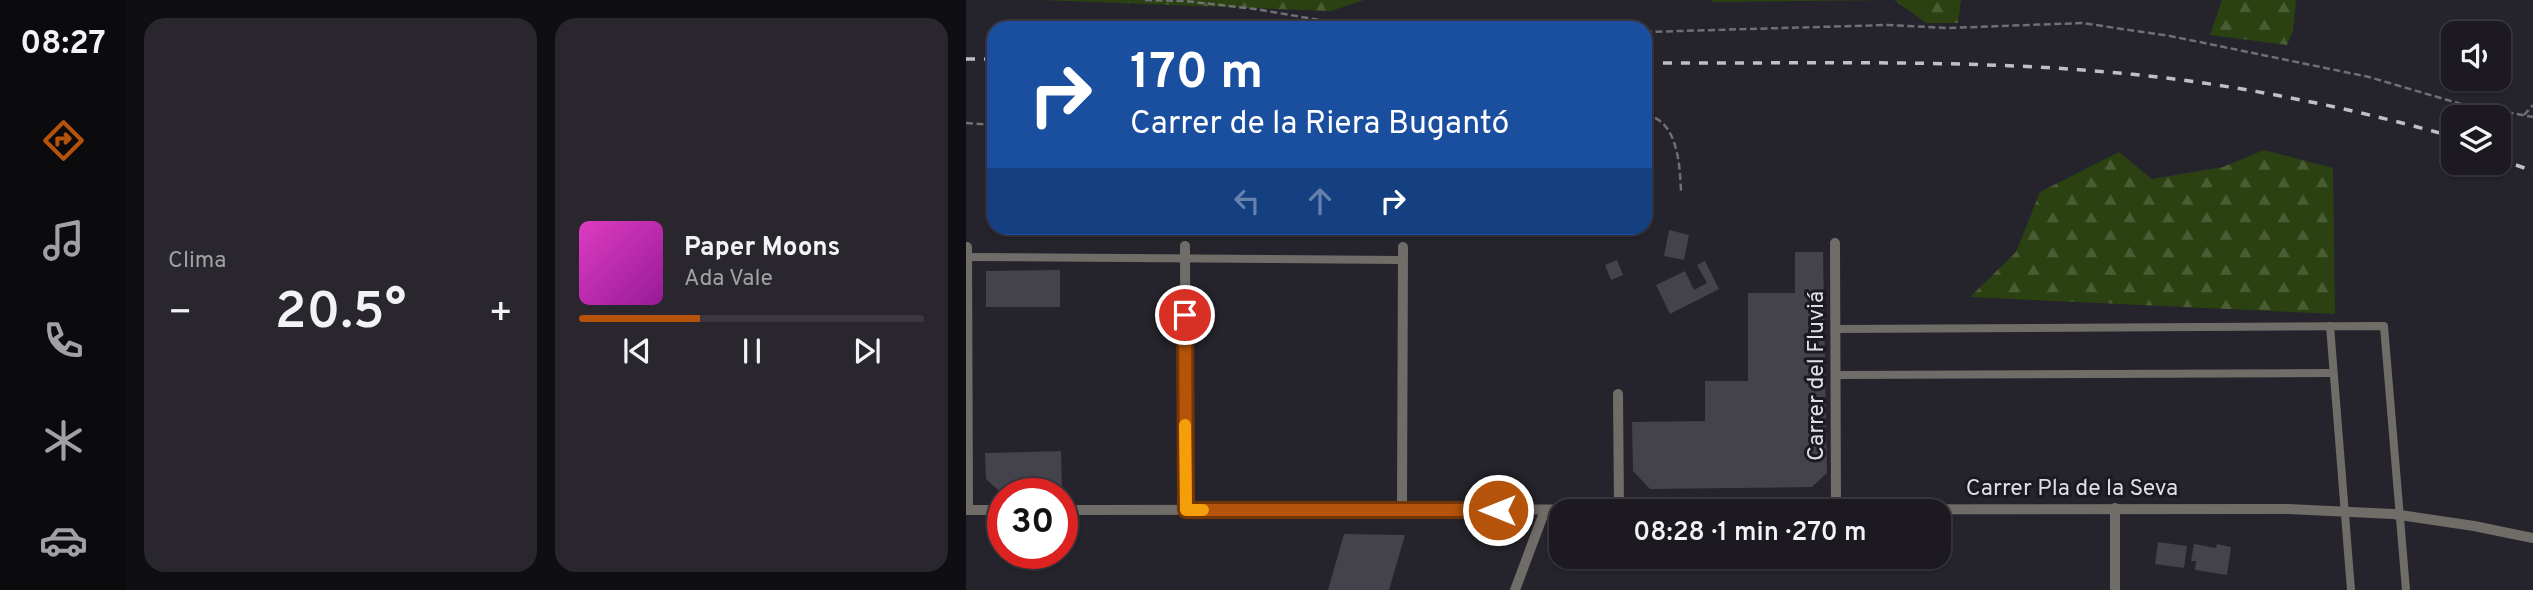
<!DOCTYPE html>
<html lang="es">
<head>
<meta charset="utf-8">
<style>
	body { margin:0; font-family:Overpass,sans-serif; background:#29272d; color:#f1f3f6; height:100vh; display:flex; flex-direction:column; font-size:26px; white-space:nowrap }
	* { box-sizing:border-box; margin:0 }
	p { font-size:23px; color:#a0a1a5 }
	.icon { flex:none; width:38px; height:38px; fill:none; stroke:currentColor; stroke-width:2; stroke-linecap:round; stroke-linejoin:round }
	.map { position:relative; flex:1; overflow:hidden }
	.details { display:flex; flex-direction:column; gap:18px; padding:18px; background:#0f0e12; width:840px }
	.details>* { flex:none }
	.top-card { position:absolute; left:21px; top:21px; width:665px; height:214px; border-radius:21px; box-shadow:0 2px 5px #0004,0 0 0 2px #3a383e; background:#1a4fa0; color:#fff; overflow:hidden }
	.controls { position:absolute; left:1475px; top:21px; display:grid; gap:14px }
	.controls a { display:grid; place-items:center; width:70px; height:70px; border-radius:14px; background:#1c1a20; box-shadow:0 2px 5px #0004,0 0 0 2px #3a383e; font-size:35px }
	.speed { position:absolute; left:21px; top:478px; display:flex; gap:14px; font-size:35px; font-weight:700; text-align:center }
	.speed>* { display:grid; place-content:center; width:91px; height:91px; border-radius:50%; background:#1c1a20; box-shadow:0 2px 5px #0004,0 0 0 2px #3a383e; line-height:1 }
	.speed .limit { border:10px solid #d22; background:#fff; color:#111 }
	.pin { position:absolute; display:grid; place-items:center; width:60px; height:60px; color:#fff; margin:-30px; border:4px solid #fff; border-radius:50%; box-shadow:0 2px 7px #0007 }
	.me { position:absolute; width:77px; margin:-38px; rotate:270deg; stroke-linejoin:round; filter:drop-shadow(0 0 5px #0008) }
	.turn { display:flex; align-items:center; gap:24px; height:147px; padding:0 28px; font-size:32px }
	.turn .icon { width:91px; height:91px; stroke-width:2.5 }
	.turn b { display:block; font-size:49px; line-height:60px }
	.lanes { display:flex; align-items:center; height:66px; padding:0 28px; background:#0003; justify-content:center; gap:35px; direction:ltr }
	.lanes .off { opacity:.35 }
	.big { font-size:52px; font-weight:600; line-height:1.1 }
	.details .widget { flex:1; display:flex; flex-direction:column; justify-content:center; gap:10px; min-width:0; padding:0 24px; border-radius:21px; background:#29272d }
	.song { display:flex; align-items:center; gap:21px }
	.cover { width:84px; height:84px; border-radius:10px; background:linear-gradient(135deg,hsl(310 70% 55%),hsl(300 70% 35%)) }
	.played { height:7px; border-radius:4px; background:linear-gradient(90deg,#b45309 35%,#3a383e 35%) }
	.keys { display:flex; justify-content:space-around; direction:ltr }
	.heat { display:flex; justify-content:space-between; align-items:center; font-size:38px; direction:ltr }
	.details .tiles { flex:1; display:grid; gap:18px; grid-template-columns:repeat(2,1fr) }
	.trip { position:absolute; left:583px; top:499px; width:402px; height:70px; border-radius:21px; background:#1c1a20; box-shadow:0 2px 5px #0004,0 0 0 2px #3a383e; font-weight:600; line-height:70px; text-align:center }
	main { display:flex; flex:1; min-height:0 }
	.tabs { display:flex; flex-direction:column; width:126px; justify-content:space-around; align-items:center; background:#0b0a0d; color:#a0a1a5 }
	.tabs .icon { width:49px; height:49px }
	.tabs .active { color:#b45309 }
	.tabs b { font-size:32px; color:#f1f3f6 }
	.map>svg:first-child { display:block }
	.forest { fill:url(#forest-firs) }
	.building { fill:#44424a }
	.lines { fill:none; stroke-linecap:round; stroke-linejoin:round }
	.path { stroke:#706f76; stroke-width:2.5; stroke-dasharray:7 3.5; stroke-linecap:butt }
	.pedestrian { stroke:#706d69; stroke-width:8 }
	.minor { stroke:#706d69; stroke-width:10 }
	.rail { stroke:#c0bfc5; stroke-width:3.5; stroke-dasharray:9 9; stroke-linecap:butt }
	.route-casing { stroke:#753606; stroke-width:18 }
	.route { stroke:#b45309; stroke-width:12 }
	.slow { stroke:#f59e0b; stroke-width:12 }
	.labels { text-anchor:middle; stroke-width:6; stroke-linejoin:round; paint-order:stroke }
	.street-label { font-size:23px; fill:#dfdee4; stroke:#1b1921 }
</style>
</head>
<body>
<main>
<nav class="tabs">
<b>08:27</b>
<svg class="icon active" aria-label="directions" viewBox="0 0 24 24"><path d="M12 3l9 9-9 9-9-9zM9 14v-3h6M13 9l2 2-2 2"/></svg>
<svg class="icon" aria-label="music" viewBox="0 0 24 24"><path d="M9 18V5l10-2v13"/><circle cx="6" cy="18" r="3"/><circle cx="16" cy="16" r="3"/></svg>
<svg class="icon" aria-label="phone" viewBox="0 0 24 24"><path d="M5 4h4l2 5-3 2q2 4 5 5l2-3 5 2v4C11 20 4 13 5 4z"/></svg>
<svg class="icon" aria-label="climate" viewBox="0 0 24 24"><path d="M12 3v18M4 7l16 10M4 17L20 7"/></svg>
<svg class="icon" aria-label="car" viewBox="0 0 24 24"><path d="M5 17H2v-5l4-1 3-4h7l3 4 3 1v5h-3M9 17h6M6 11h13"/><circle cx="7" cy="17" r="2"/><circle cx="17" cy="17" r="2"/></svg>
</nav>
<section class="details">
<div class="tiles">
<div class="widget"><p>Clima</p>
<div class="heat"><a>−</a><b class="big">20.5°</b><a>+</a></div>
</div>
<div class="widget">
<div class="song"><i class="cover"></i><div><b>Paper Moons</b><p>Ada Vale</p></div></div>
<div class="played"></div>
<div class="keys"><svg class="icon" aria-label="previous" viewBox="0 0 24 24"><path d="M18 5L8 12l10 7zM5 5v14"/></svg><svg class="icon" aria-label="pause" viewBox="0 0 24 24"><path d="M8 5v14M16 5v14"/></svg><svg class="icon" aria-label="next" viewBox="0 0 24 24"><path d="M6 5l10 7-10 7zM19 5v14"/></svg></div>
</div>
</div>
</section>
<div class="map">
<svg width="1567" height="590" viewBox="0 0 1567 590">
	<defs>
		<pattern id="forest-firs" width="22" height="20" patternUnits="userSpaceOnUse" patternTransform="scale(1.75)"><rect width="22" height="20" fill="#2b4112"/><path d="M5 1l3.5 6h-7zM16 11l3.5 6h-7z" fill="#495c34"/></pattern>
	</defs>
	<rect width="100%" height="100%" fill="#25232b"/>
	<g class="forest">
		<path d="M75,0H398L365,11Z"/>
		<path d="M744,0H995L992,23H960L928,0L747,2Z"/>
		<path d="M1256,0H1330L1327,31L1321,45L1244,35Z"/>
		<path d="M1298,150L1367,168L1369,314L1004,297L1050,252L1074,192L1153,152L1186,179L1257,167Z"/>
	</g>
	<g class="building">
		<path d="M703,230L723,235L718,260L698,256Z"/>
		<path d="M829,252H857L861,473L846,487L684,489L667,471L666,422L739,421V381H782V293H829Z"/>
		<path d="M651,260L657,275L645,280L639,265Z"/>
		<path d="M739,261L753,289L704,314L690,285L719,271L728,290L741,283L731,265Z"/>
		<path d="M94,270V307H20V271Z"/>
		<path d="M95,451L96,488L32,490L20,479L19,453Z"/>
		<path d="M378,534L439,535L423,590H362Z"/>
		<path d="M1192,542L1221,546L1218,568L1189,564Z"/>
		<path d="M1228,544L1250,548L1251,544L1265,547L1261,575L1229,570L1230,561H1225Z"/>
	</g>
	<g class="lines">
		<g class="path">
			<path d="M179,0L219,1L289,9L377,24L537,28"/>
			<path d="M679,32L921,25L982,28L1116,23L1204,36L1287,53L1403,77L1495,104L1567,117"/>
			<path d="M679,115C712,119 714,166 715,192"/>
			<path d="M1558,115L1567,105"/>
			<path d="M0,123L28,125"/>
		</g>
		<g class="pedestrian">
			<path d="M0,257L437,260"/>
			<path d="M1364,326L1385,590"/>
			<path d="M869,329L1418,326L1440,590"/>
			<path d="M870,375L1367,373"/>
		</g>
		<g class="minor">
			<path d="M869,243L870,508"/>
			<path d="M219,246L220,510"/>
			<path d="M1,247L2,510"/>
			<path d="M652,394L653,509"/>
			<path d="M436,509L437,247"/>
			<path d="M0,510H37"/>
			<path d="M96,510L1322,509L1427,514L1508,526L1567,538"/>
			<path d="M549,590L579,510"/>
			<path d="M1149,590V508"/>
		</g>
		<g class="rail">
			<path d="M0,59H28"/>
			<path d="M679,63C855,64 1033,57 1208,79C1302,91 1396,111 1488,137"/>
			<path d="M1533,159L1567,171"/>
		</g>
	</g>
	<g class="lines">
		<defs>
			<path id="route" d="M219,315L220,510H532"/>
		</defs>
		<use href="#route" class="route-casing"/>
		<use href="#route" class="route"/>
		<path class="slow" d="M219,425L220,510H237"/>
	</g>
	<g class="labels">
		<g class="street-label">
			<text transform="translate(849 376) rotate(-90)" y="8">Carrer del Fluviá</text>
			<text x="1106" y="495">Carrer Pla de la Seva</text>
		</g>
	</g>
</svg>
<div class="controls">
<a><svg class="icon" aria-label="sound" viewBox="0 0 24 24"><path d="M4 9h4l5-4v14l-5-4H4zM17 9q2 3 0 6"/></svg></a>
<a><svg class="icon" aria-label="layers" viewBox="0 0 24 24"><path d="M12 4l9 5-9 5-9-5zM3 14l9 5 9-5"/></svg></a>
</div>
<div class="speed"><div class="limit">30</div></div>
<div class="pin" style="left:219px;top:315px;background:#d93025"><svg class="icon" aria-label="arrive" viewBox="0 0 24 24"><path d="M6 21V4h12l-3 4 3 4H6"/></svg></div>
<svg class="me" style="left:532px;top:510px" viewBox="-20 -20 40 40"><circle r="17" fill="#b45309" stroke="#fff" stroke-width="3"/><path d="M0-11L8 9 0 5-8 9z" fill="#fff"/></svg>
<div class="trip">08:28 · 1 min · 270 m</div>
<div class="top-card">
<div class="turn"><svg class="icon" aria-label="right" viewBox="0 0 24 24"><path d="M7 20v-9h11M14 6l5 5-5 5"/></svg><div><b>170 m</b>Carrer de la Riera Bugantó</div></div>
<div class="lanes"><svg class="icon off" aria-label="left" viewBox="0 0 24 24"><path d="M17 20v-9H6M10 6l-5 5 5 5"/></svg><svg class="icon off" aria-label="ahead" viewBox="0 0 24 24"><path d="M12 20V5M6 11l6-6 6 6"/></svg><svg class="icon" aria-label="right" viewBox="0 0 24 24"><path d="M7 20v-9h11M14 6l5 5-5 5"/></svg></div>
</div>
</div>
</main>
</body>
</html>
